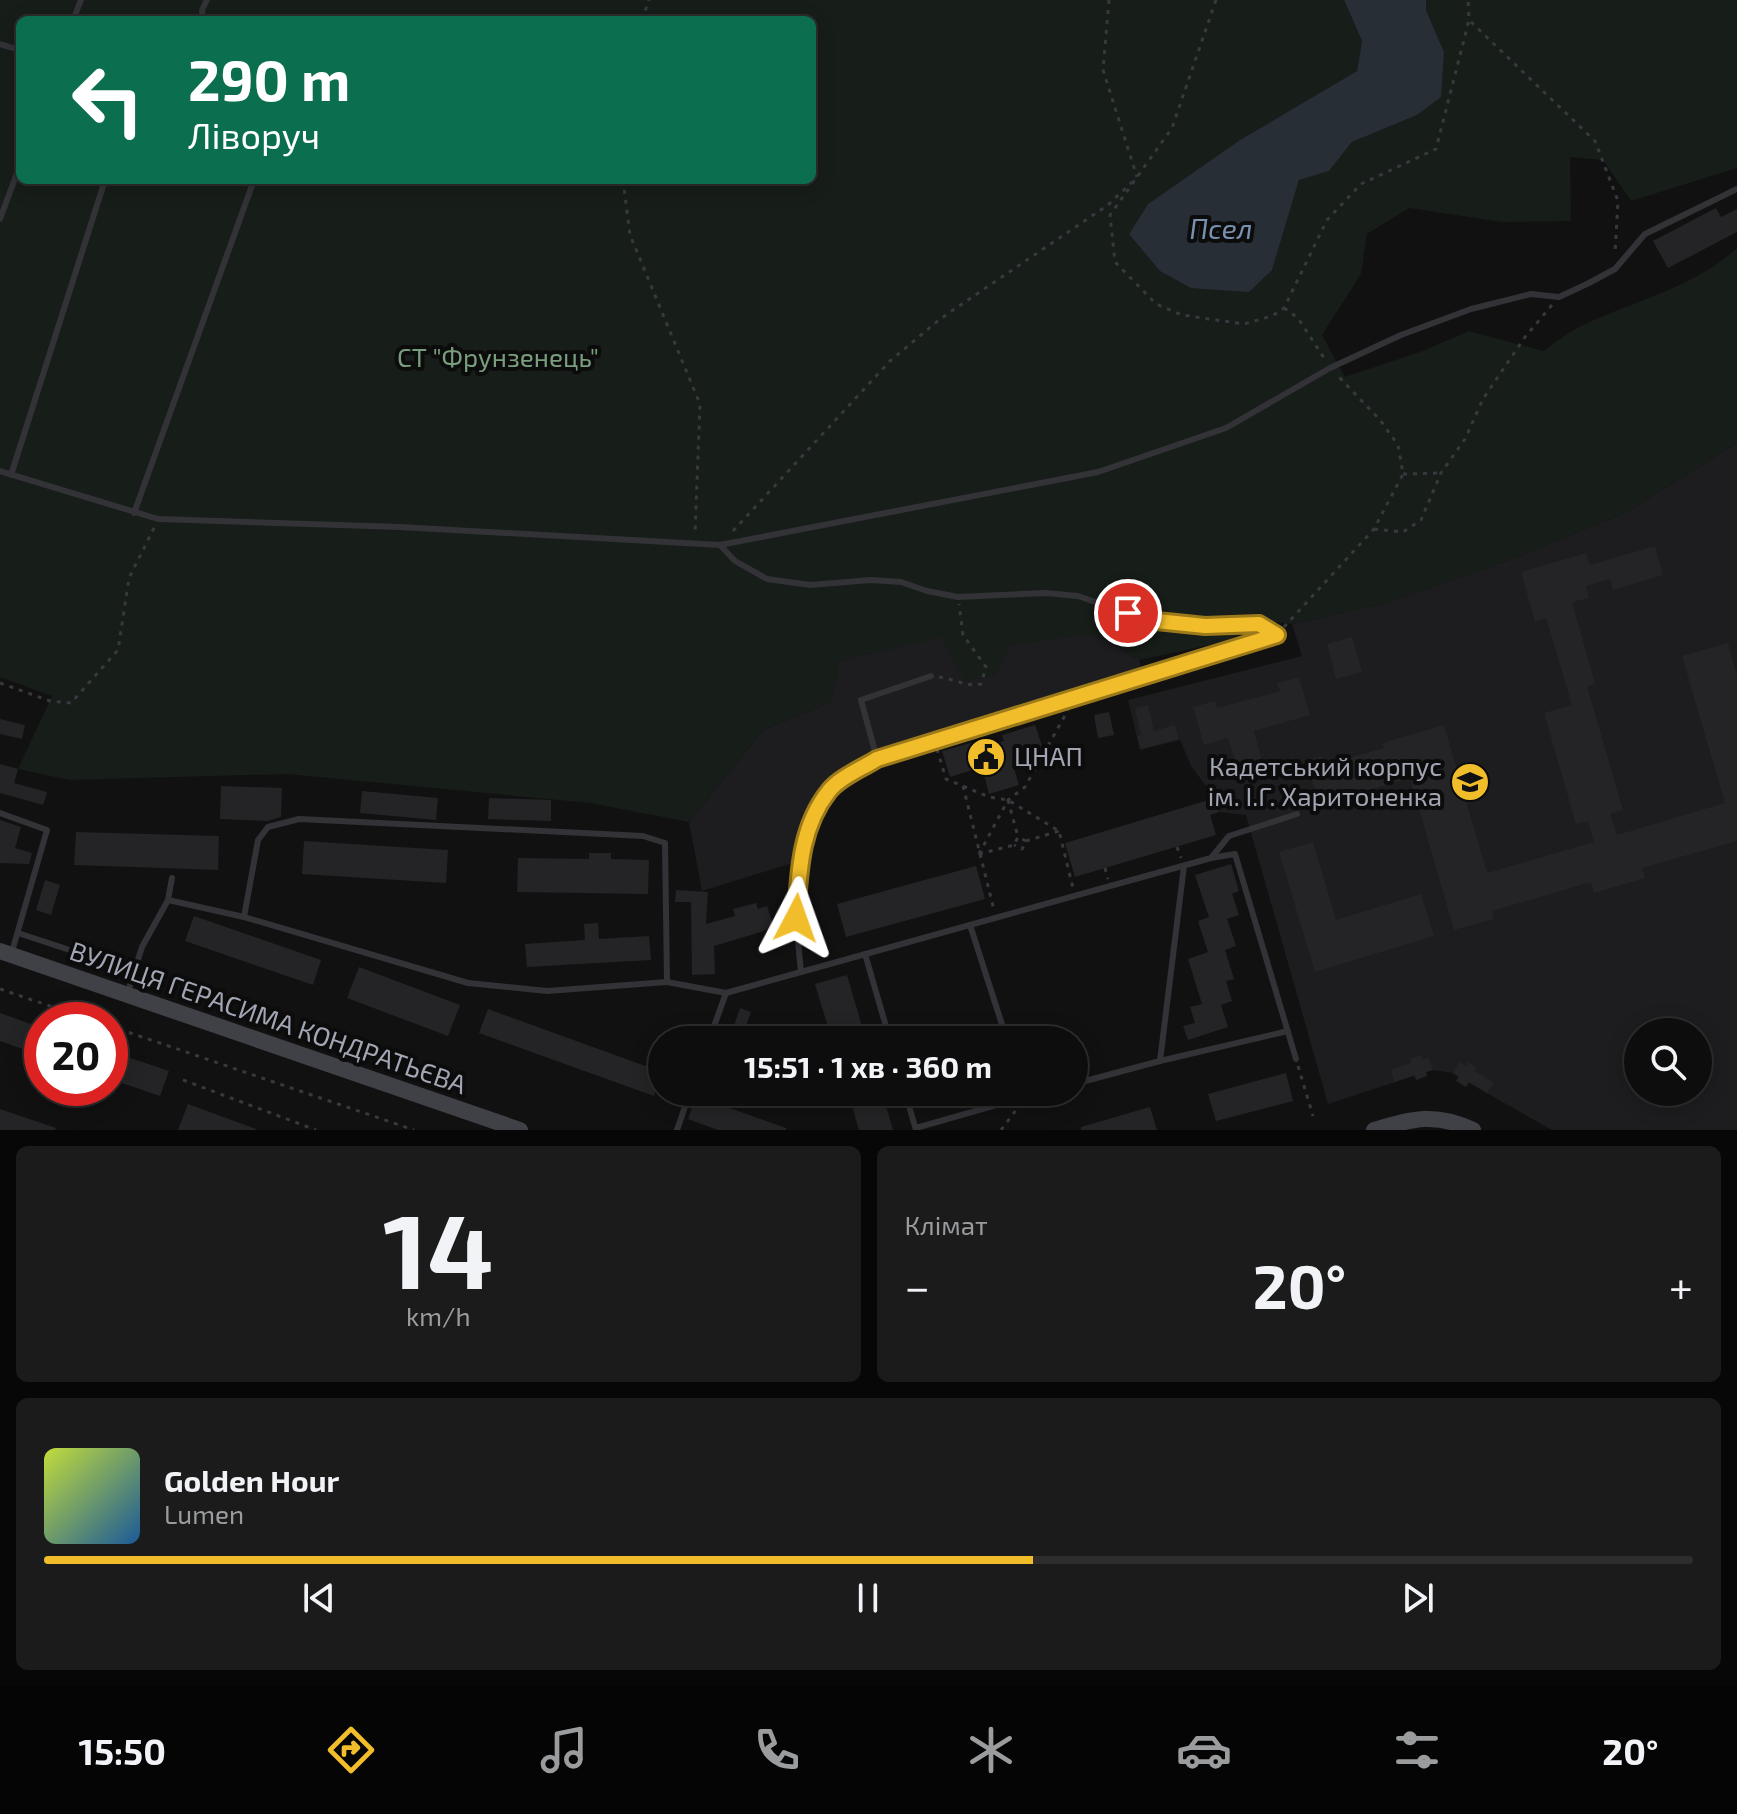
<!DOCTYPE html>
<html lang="uk">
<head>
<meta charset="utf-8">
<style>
	body { margin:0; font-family:"Exo 2",sans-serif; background:#1b1b1c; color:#f1f3f6; height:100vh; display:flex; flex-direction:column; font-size:30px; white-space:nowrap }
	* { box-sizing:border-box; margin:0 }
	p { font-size:26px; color:#9a9c9e }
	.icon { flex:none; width:44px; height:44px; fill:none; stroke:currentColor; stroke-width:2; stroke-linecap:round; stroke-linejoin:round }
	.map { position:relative; height:1130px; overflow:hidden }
	.panel { display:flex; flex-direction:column; gap:16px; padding:16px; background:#070708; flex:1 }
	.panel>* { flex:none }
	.guide { position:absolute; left:16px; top:16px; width:800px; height:168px; border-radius:12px; box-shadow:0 4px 20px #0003,0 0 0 2px #2d2d2e; background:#0b6e4f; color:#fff; overflow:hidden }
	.controls { position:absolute; left:1624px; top:1018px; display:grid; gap:16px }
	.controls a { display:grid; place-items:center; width:88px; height:88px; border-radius:50%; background:#0d0d0e; box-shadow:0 4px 20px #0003,0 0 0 2px #2d2d2e; font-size:40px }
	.speed { position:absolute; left:24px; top:1002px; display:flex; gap:16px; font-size:40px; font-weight:700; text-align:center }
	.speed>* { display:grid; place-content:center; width:104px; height:104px; border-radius:50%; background:#0d0d0e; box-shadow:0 4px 20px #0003,0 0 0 2px #2d2d2e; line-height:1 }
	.speed .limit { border:12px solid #d22; background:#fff; color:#111 }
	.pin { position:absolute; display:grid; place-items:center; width:68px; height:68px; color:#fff; margin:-34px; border:4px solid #fff; border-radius:50%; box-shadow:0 2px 8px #0007 }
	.me { position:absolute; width:88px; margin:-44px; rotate:4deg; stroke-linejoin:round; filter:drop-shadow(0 0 6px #0008) }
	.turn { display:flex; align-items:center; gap:28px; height:168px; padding:0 40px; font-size:36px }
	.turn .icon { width:104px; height:104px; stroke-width:2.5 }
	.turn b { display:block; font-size:56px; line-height:68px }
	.big { font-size:60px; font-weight:700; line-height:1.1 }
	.panel .tile { flex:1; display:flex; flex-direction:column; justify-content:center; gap:12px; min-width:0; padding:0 28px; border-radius:12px; background:#1b1b1c }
	.panel .dial { align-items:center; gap:0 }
	.dial b { font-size:104px; line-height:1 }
	.song { display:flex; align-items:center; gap:24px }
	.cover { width:96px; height:96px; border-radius:12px; background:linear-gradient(135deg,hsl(70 70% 55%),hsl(210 70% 35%)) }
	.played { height:8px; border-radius:4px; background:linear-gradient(90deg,#f1bd2a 60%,#2d2d2e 60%) }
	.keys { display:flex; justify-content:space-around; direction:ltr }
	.heat { display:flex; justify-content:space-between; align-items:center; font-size:44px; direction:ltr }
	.panel .tiles { flex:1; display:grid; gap:16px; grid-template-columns:1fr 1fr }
	.tile:last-child { grid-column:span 2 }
	.trip { position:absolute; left:648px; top:1026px; width:440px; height:80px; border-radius:40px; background:#0d0d0e; box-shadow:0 4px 20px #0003,0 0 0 2px #2d2d2e; font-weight:700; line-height:80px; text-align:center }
	.tab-bar { display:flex; height:128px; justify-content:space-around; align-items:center; background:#050506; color:#9a9c9e }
	.tab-bar .icon { width:56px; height:56px }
	.tab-bar .selected { color:#f1bd2a }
	.tab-bar b { font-size:36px; color:#f1f3f6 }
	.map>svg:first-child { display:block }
	.built { fill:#1d1d1f; fill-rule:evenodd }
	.green { fill:#171d19; fill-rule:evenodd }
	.water { fill:#272e36 }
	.building { fill:#242426 }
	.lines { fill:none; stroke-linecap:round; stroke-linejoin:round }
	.path { stroke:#38393e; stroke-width:3; stroke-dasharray:4 6; stroke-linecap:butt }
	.lane { stroke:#323237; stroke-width:6 }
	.secondary { stroke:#404147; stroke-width:16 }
	.route-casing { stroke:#9d7b1b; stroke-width:20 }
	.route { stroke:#f1bd2a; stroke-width:14 }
	.labels { text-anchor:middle; stroke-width:8; stroke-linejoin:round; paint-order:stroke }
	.park-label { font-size:26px; fill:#799e7e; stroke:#0c0c0d }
	.poi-label { font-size:26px; fill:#a2a6b3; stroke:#0c0c0d; text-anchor:start }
	.street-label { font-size:26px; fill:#a2a6b3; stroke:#0c0c0d }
	.water-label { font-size:28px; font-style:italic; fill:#7891af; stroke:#0c0c0d }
</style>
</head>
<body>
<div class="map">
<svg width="1737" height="1130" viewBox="0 0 1737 1130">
	<rect width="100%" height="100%" fill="#111112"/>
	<g class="built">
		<path d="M1737,443V1130H1552L1469,1083L1456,1081L1459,1076L1453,1073L1433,1070L1426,1072L1427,1076L1416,1080L1414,1076L1328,1104L1246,815L1219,812L1215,798L1191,766L1180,740L1140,750L1128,700L1302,656L1292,624L1386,603L1512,559L1625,513ZM1638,1032H1698V1092H1638Z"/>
		<path d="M1089,633L1111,642L1139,660L1144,676L877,759L831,788L811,820L799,861L702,891L689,822L763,730L831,702L839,661L942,636L995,675L1009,645Z"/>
	</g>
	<path class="green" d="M0,0H1344L1362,41L1357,71L1240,140L1148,204L1129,234L1272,270L1299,180L1329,171L1352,142L1417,115L1444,52L1426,10V0H1737V168L1631,201L1603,160L1570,157L1571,221L1502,222L1409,208L1367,234L1361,274L1322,335L1345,377L1420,352L1469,331L1543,351C1556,342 1570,331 1585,324C1635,301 1696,286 1737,248V443L1625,513L1512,559L1386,603L1292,624L1268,621L1266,633L1139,660L1111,642L1089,634L1010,645L995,675L965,682L941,637L839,661L831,702L763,730L689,822L590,803L287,774L69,780L18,769L52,696L0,677ZM20,20H812V180H20Z"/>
	<path class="water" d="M1344,0H1426V10L1444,52L1441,97L1417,115L1352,142L1329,171L1299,180L1272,270L1249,292L1191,288L1160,271L1129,234L1148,204L1240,140L1357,71L1362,41Z"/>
	<g class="building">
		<path d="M1716,208L1721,217L1737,209V232L1668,268L1653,241Z"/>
		<path d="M1655,546L1663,575L1613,590L1610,579L1586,586L1589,598L1572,602L1595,684L1587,686L1623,810L1610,814L1617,835L1725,803L1682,656L1728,643L1737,675V841L1642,868L1645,878L1594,893L1591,882L1492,911L1494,919L1454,930L1410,778L1319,805L1307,761L1321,756L1324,765L1384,748L1382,743L1444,725L1487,873L1594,842L1588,821L1576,824L1544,713L1572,705L1546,618L1535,622L1521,572L1586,553L1590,565Z"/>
		<path d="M1352,637L1362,672L1336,679L1327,644Z"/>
		<path d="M1299,677L1310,715L1254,731L1264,767L1239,774L1228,738L1204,745L1193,707L1215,701L1217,708L1280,691L1277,683Z"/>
		<path d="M1148,705L1154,731L1175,725L1179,739L1141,749L1137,736L1141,735L1135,708Z"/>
		<path d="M1109,712L1114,735L1098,738L1094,715Z"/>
		<path d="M0,719L25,725L22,739L0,734Z"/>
		<path d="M1035,725L1044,752L1012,762L1019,785L989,794L982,767L950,777L942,751L974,742L976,749L1004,741L1002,735Z"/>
		<path d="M0,764L18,769L14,783L47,792L43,805L0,793Z"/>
		<path d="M221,786L282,788L281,817L267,821L220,819Z"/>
		<path d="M362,791L438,798L436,820L360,813Z"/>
		<path d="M489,798L551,800V821L488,819Z"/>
		<path d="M1215,798L1219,812L1210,815L1216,835L1075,877L1065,843Z"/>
		<path d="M0,820L21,827L15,848L32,853L29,864L0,863Z"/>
		<path d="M76,832L219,836L218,870L74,865Z"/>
		<path d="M304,841L448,850L446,883L302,874Z"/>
		<path d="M1313,842L1336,920L1421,894L1434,936L1315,972L1279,852Z"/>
		<path d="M589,853H611V859L649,860L648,894L517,892L518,858L589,859Z"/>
		<path d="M1231,864L1239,891L1232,894L1239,915L1227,919L1236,946L1225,950L1234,979L1226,981L1232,1001L1221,1005L1228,1027L1188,1040L1183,1026L1195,1023L1190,1007L1202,1004L1188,959L1208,952L1198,921L1209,917L1195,875Z"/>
		<path d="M976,866L985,899L846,937L837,904Z"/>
		<path d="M45,880L60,885L51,915L36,910Z"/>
		<path d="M676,890L708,892L706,924L735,916L733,909L756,903L758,909L767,906L774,928L714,946L715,974L692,975L691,902H675Z"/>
		<path d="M194,916L321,960L313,985L185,941Z"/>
		<path d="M598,923L599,939L649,936L651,960L527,967L525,944L585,940L584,924Z"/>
		<path d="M359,967L460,1005L448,1036L347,998Z"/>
		<path d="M847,975L866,1040H832L815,984Z"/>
		<path d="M740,1008L751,1012L741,1040H729Z"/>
		<path d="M488,1009L662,1072L654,1096L479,1033Z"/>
		<path d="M0,1013L42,1028V1056L0,1041Z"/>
		<path d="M110,1051L169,1071L160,1096L110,1079Z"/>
		<path d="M1421,1055L1422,1060L1429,1058L1433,1070L1426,1072L1427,1076L1416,1080L1415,1075L1394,1082L1391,1070L1411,1063L1410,1059Z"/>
		<path d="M1460,1062L1466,1066L1468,1062L1477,1068L1475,1071L1494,1083L1487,1093L1469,1082L1466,1087L1456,1081L1459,1077L1453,1073Z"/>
		<path d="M1286,1073L1293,1101L1216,1121L1208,1094Z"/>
		<path d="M848,1092H882L893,1130H859Z"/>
		<path d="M696,1096L786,1128V1130H718L688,1119Z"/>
		<path d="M188,1104L256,1129V1130H178Z"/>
		<path d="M1150,1107L1157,1130H1081V1127Z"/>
		<path d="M0,1109L56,1128L55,1130H0Z"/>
	</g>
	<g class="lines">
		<g class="path">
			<path d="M1109,0L1103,70L1137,177"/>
			<path d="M1216,0L1172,128L1110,215L1115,262L1156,304L1182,315L1244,324L1272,316L1284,308L1327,220L1361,184L1436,149L1469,20L1468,0"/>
			<path d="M642,20L649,0"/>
			<path d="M1471,22L1595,141L1618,201L1615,253"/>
			<path d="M612,180L623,182"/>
			<path d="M623,180L630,235L700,404L695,533"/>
			<path d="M1284,308L1298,318L1326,361"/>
			<path d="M1403,474L1441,473"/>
			<path d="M1374,529L1403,532L1421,520L1441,473L1465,439L1483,399L1525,337L1552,305"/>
			<path d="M733,531L890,361L940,319L1108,205L1132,182"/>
			<path d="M1284,627L1374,529L1403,474L1398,445L1380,420L1338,376"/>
			<path d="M939,677C954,679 966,687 981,684L986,667L963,635L959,604"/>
			<path d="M0,683L50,701L71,703L118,650L129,578L155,526"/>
			<path d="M937,749L946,779L989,797L1008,800L1059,831L1073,888"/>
			<path d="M963,786L994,910"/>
			<path d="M1008,800L1018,837"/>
			<path d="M1026,841L1059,831"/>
			<path d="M1177,847L1181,858"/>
			<path d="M979,854L1008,800L1025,787L1068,710"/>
			<path d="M979,854L1014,845L1018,837L1026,841L1022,849L1014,845"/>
			<path d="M1105,868L1108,879"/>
			<path d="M0,989L91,1020"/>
			<path d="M110,1026L414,1130"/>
			<path d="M1298,1066L1313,1116"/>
			<path d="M183,1080L316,1130"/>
			<path d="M1001,1130L1016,1110"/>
		</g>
		<g class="lane">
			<path d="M73,20L81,0"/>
			<path d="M203,20L202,10L207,0"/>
			<path d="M0,44L20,50"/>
			<path d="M0,219L20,165"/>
			<path d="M0,471L158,519L400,527L720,545L1098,472L1226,428L1330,368L1401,335L1471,309L1531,294L1559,297L1589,283L1615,269L1645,234L1737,189"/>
			<path d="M11,475L105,180"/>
			<path d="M134,513L254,180"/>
			<path d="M720,545L735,561L767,579L810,585L871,580L901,582L927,591L958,597L1046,593L1078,596L1147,620L1205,626L1259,624L1277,635"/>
			<path d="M877,759L861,700L931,676"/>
			<path d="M0,813L47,830L11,955"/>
			<path d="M1211,858L1235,854L1296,1059"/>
			<path d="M168,900L172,878"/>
			<path d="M244,917L258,840L268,827L299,819L643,836L665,843L667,982"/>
			<path d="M970,925L1007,1040"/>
			<path d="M18,933L88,956"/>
			<path d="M865,954L890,1040"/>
			<path d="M801,972L1211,858L1229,836L1297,814"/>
			<path d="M128,992L142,947L168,900L244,917L468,983L547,991L667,982L726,993"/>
			<path d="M709,1040L726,993L801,972C795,913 788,839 830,790C840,777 863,768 877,759L1277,635"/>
			<path d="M1160,1061L1288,1031"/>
			<path d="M1074,1084L1160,1061L1184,866"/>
			<path d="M905,1092L916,1130"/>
			<path d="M1023,1092L1025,1097L1045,1092"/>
			<path d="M916,1128L1025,1097"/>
			<path d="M677,1130L690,1092"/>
		</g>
		<g class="secondary">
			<path d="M0,951L520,1130"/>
			<path d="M1374,1130C1412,1119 1435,1112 1473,1130"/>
		</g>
	</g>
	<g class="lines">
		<defs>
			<path id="route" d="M796,918C799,873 800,827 829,791C840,777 863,768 877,759L1277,635L1259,624L1205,626L1147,620L1128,613"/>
		</defs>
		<use href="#route" class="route-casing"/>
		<use href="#route" class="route"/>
	</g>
	<defs>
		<symbol id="civic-disc" viewBox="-11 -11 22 22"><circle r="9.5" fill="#f1bd2a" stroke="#0c0c0d"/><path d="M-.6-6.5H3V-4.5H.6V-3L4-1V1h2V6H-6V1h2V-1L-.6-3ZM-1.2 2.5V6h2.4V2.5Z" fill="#111"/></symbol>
		<symbol id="school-disc" viewBox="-11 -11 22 22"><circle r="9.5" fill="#f1bd2a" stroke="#0c0c0d"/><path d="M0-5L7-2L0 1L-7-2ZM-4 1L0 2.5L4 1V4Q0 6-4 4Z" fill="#111"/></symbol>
	</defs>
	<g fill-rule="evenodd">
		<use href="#civic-disc" x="964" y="735" width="44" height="44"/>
		<use href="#school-disc" x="1448" y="760" width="44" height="44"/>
	</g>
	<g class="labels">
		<g class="park-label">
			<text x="498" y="367">СТ "Фрунзенець"</text>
		</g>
		<g class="poi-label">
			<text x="1014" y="766">ЦНАП</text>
			<text x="1442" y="776" text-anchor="end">Кадетський корпус<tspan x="1442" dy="30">ім. І.Г. Харитоненка</tspan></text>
		</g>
		<g class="street-label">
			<text transform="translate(268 1018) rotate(19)" y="9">ВУЛИЦЯ ГЕРАСИМА КОНДРАТЬЄВА</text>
		</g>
		<g class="water-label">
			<text x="1221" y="239">Псел</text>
		</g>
	</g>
</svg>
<div class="controls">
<a><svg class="icon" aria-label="search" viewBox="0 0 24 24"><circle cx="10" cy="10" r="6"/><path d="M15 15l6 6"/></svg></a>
</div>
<div class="speed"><div class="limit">20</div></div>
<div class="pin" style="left:1128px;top:613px;background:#d93025"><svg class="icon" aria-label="arrive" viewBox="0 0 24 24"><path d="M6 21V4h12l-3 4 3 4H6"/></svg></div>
<svg class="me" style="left:796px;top:918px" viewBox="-20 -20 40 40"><path d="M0-17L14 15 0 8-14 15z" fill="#f1bd2a" stroke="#fff" stroke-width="4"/></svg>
<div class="trip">15:51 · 1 хв · 360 m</div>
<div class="guide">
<div class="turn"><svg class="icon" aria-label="left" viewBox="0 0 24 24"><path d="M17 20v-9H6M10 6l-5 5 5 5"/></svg><div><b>290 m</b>Ліворуч</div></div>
</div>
</div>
<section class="panel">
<div class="tiles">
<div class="tile dial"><b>14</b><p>km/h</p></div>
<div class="tile"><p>Клімат</p>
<div class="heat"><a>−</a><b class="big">20°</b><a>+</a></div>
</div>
<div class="tile">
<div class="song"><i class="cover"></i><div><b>Golden Hour</b><p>Lumen</p></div></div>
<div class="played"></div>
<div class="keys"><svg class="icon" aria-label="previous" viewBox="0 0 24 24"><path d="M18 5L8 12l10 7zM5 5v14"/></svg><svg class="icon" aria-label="pause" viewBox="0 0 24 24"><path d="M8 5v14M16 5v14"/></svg><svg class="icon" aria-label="next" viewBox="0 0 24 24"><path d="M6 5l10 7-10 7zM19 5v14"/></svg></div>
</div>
</div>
</section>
<nav class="tab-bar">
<b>15:50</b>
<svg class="icon selected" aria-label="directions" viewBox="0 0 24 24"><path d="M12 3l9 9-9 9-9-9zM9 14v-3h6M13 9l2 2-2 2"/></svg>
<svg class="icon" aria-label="music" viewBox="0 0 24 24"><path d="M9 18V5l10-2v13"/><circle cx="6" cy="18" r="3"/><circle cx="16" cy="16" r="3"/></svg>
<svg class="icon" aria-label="phone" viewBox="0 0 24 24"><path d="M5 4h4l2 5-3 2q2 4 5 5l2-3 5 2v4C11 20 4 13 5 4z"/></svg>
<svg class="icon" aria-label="climate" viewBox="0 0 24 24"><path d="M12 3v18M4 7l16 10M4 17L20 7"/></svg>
<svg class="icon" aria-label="car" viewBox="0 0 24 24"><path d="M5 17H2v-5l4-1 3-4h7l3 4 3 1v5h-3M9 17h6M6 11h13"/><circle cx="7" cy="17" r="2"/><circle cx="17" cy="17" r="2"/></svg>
<svg class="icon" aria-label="filters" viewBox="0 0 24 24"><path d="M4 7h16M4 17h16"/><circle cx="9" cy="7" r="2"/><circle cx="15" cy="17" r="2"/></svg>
<b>20°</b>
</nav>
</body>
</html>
